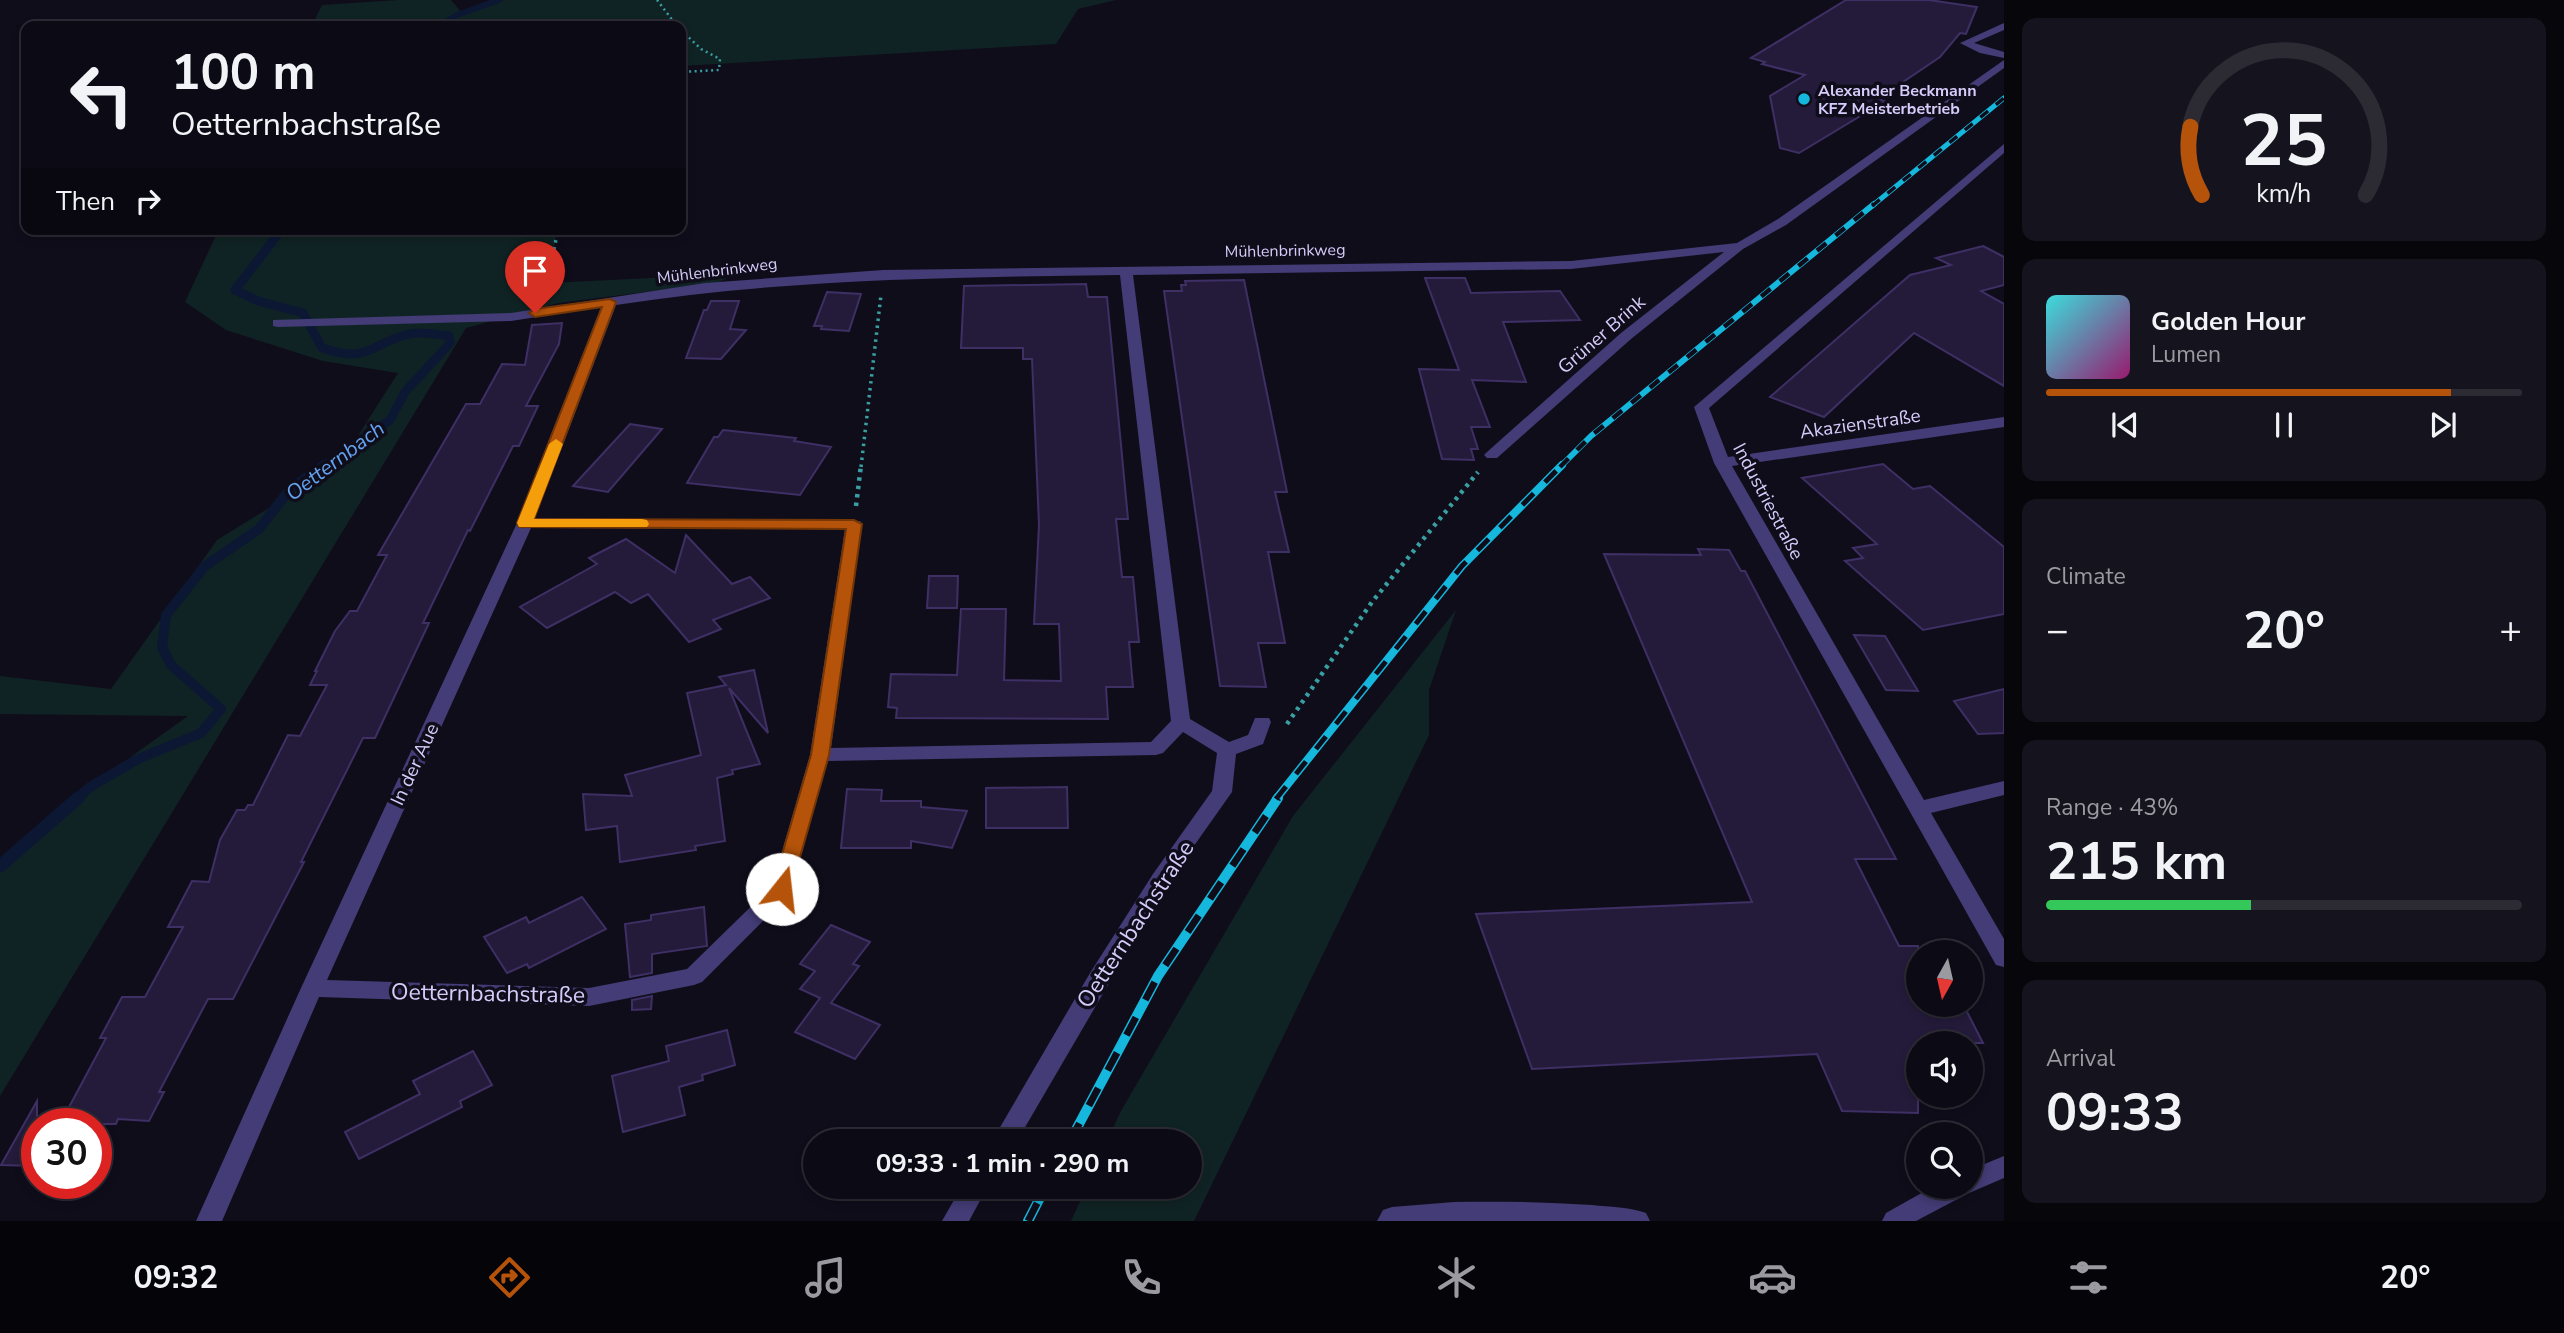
<!DOCTYPE html>
<html lang="en">
<head>
<meta charset="utf-8">
<style>
	body { margin:0; font-family:"Nunito Sans",sans-serif; background:#15131d; color:#f1f3f6; height:100vh; display:flex; flex-direction:column; font-size:26px; white-space:nowrap }
	* { box-sizing:border-box; margin:0 }
	p { font-size:23px; color:#9a9aa0 }
	.icon { flex:none; width:38px; height:38px; fill:none; stroke:currentColor; stroke-width:2; stroke-linecap:round; stroke-linejoin:round }
	.map { position:relative; flex:1; overflow:hidden }
	.side { display:flex; flex-direction:column; gap:18px; padding:18px; background:#07060b; width:560px }
	.side>* { flex:none }
	.banner { position:absolute; left:21px; top:21px; width:665px; height:214px; border-radius:14px; box-shadow:0 4px 10px #0003,0 0 0 2px #2c2b34; background:#0c0a14; color:#f1f3f6; overflow:hidden }
	.needle { width:46px; rotate:188deg }
	.tools { position:absolute; left:1906px; top:940px; display:grid; gap:14px }
	.tools a { display:grid; place-items:center; width:77px; height:77px; border-radius:50%; background:#0c0a14; box-shadow:0 4px 10px #0003,0 0 0 2px #2c2b34; font-size:35px }
	.speed { position:absolute; left:21px; top:1108px; display:flex; gap:14px; font-size:35px; font-weight:700; text-align:center }
	.speed>* { display:grid; place-content:center; width:91px; height:91px; border-radius:50%; background:#0c0a14; box-shadow:0 4px 10px #0003,0 0 0 2px #2c2b34; line-height:1 }
	.speed .limit { border:10px solid #d22; background:#fff; color:#111 }
	.pin { position:absolute; display:grid; place-items:center; width:60px; height:60px; color:#fff; margin:-72px -30px; border-radius:50% 50% 50% 0; rotate:-45deg; box-shadow:0 0 7px #0007 }
	.pin .icon { rotate:45deg }
	.me { position:absolute; width:77px; margin:-38px; rotate:16deg; stroke-linejoin:round; filter:drop-shadow(0 0 5px #0008) }
	.turn { display:flex; align-items:center; gap:24px; height:147px; padding:0 35px; font-size:32px }
	.turn .icon { width:91px; height:91px; stroke-width:2.5 }
	.turn b { display:block; font-size:49px; line-height:60px }
	.then { display:flex; align-items:center; height:66px; padding:0 35px; background:#0003; gap:14px; font-size:26px }
	.big { font-size:52px; font-weight:700; line-height:1.1 }
	.side .widget { flex:1; display:flex; flex-direction:column; justify-content:center; gap:10px; min-width:0; padding:0 24px; border-radius:14px; background:#15131d }
	.side .dial { align-items:center; gap:0 }
	.dial svg { height:182px; overflow:visible; fill:none; stroke:#2c2b34; stroke-width:7; stroke-linecap:round; text-anchor:middle }
	.dial text { fill:#f1f3f6; stroke:none }
	.song { display:flex; align-items:center; gap:21px }
	.cover { width:84px; height:84px; border-radius:10px; background:linear-gradient(135deg,hsl(180 70% 55%),hsl(320 70% 35%)) }
	.played { height:7px; border-radius:4px; background:linear-gradient(90deg,#b45309 85%,#2c2b34 85%) }
	.keys { display:flex; justify-content:space-around; direction:ltr }
	.heat { display:flex; justify-content:space-between; align-items:center; font-size:38px; direction:ltr }
	.charge { height:10px; border-radius:5px; background:linear-gradient(90deg,#34c759 43%,#2c2b34 0) }
	.trip { position:absolute; left:803px; top:1129px; width:399px; height:70px; border-radius:35px; background:#0c0a14; box-shadow:0 4px 10px #0003,0 0 0 2px #2c2b34; font-weight:700; line-height:70px; text-align:center }
	.tab-bar { display:flex; height:112px; justify-content:space-around; align-items:center; background:#050408; color:#9a9aa0 }
	.tab-bar .icon { width:49px; height:49px }
	.tab-bar .active { color:#b45309 }
	.tab-bar b { font-size:32px; color:#f1f3f6 }
	main { display:flex; flex:1; min-height:0 }
	.map>svg:first-child { display:block }
	.green { fill:#102324 }
	.lines { fill:none; stroke-linecap:round; stroke-linejoin:round }
	.stream-far3 { stroke:#0c1734; stroke-width:6 }
	.stream-far2 { stroke:#0c1734; stroke-width:9 }
	.stream-far1 { stroke:#0c1734; stroke-width:10 }
	.stream { stroke:#0c1734; stroke-width:13 }
	.building { fill:#241b3a; stroke:#3e2f64; stroke-width:2 }
	.path-far2 { stroke:#389fa2; stroke-width:2.5; stroke-dasharray:2 3.5; stroke-linecap:butt }
	.path-far1 { stroke:#389fa2; stroke-width:3.5; stroke-dasharray:2.5 4.5; stroke-linecap:butt }
	.path { stroke:#389fa2; stroke-width:4.5; stroke-dasharray:3.5 5; stroke-linecap:butt }
	.minor { fill:#433c76; fill-rule:evenodd }
	.rail-far3-casing { stroke:#15b7dd; stroke-width:5 }
	.rail-far2-casing { stroke:#15b7dd; stroke-width:6 }
	.rail-far1-casing { stroke:#15b7dd; stroke-width:8 }
	.rail-casing { stroke:#15b7dd; stroke-width:10 }
	.rail-far3 { stroke:#100d1b; stroke-width:3.5; stroke-dasharray:10; stroke-linecap:butt }
	.rail-far2 { stroke:#100d1b; stroke-width:4.5; stroke-dasharray:12; stroke-linecap:butt }
	.rail-far1 { stroke:#100d1b; stroke-width:5; stroke-dasharray:16; stroke-linecap:butt }
	.rail { stroke:#100d1b; stroke-width:7; stroke-dasharray:20; stroke-linecap:butt }
	.route { fill:#b45309; stroke:#753606; stroke-width:2 }
	.slow { fill:#f59e0b }
	.poi-dot { fill:#15b7dd; stroke:#100d1b; stroke-width:2.5 }
	.labels { text-anchor:middle; stroke-width:7; stroke-linejoin:round; paint-order:stroke }
	.far-poi-label { font-size:16px; font-weight:bold; fill:#d5ccfa; stroke:#100d1b; text-anchor:start }
	.far-street-label { font-size:16px; fill:#d5ccfa; stroke:#100d1b }
	.street-label { font-size:19px; fill:#d5ccfa; stroke:#100d1b }
	.water-label { font-size:21px; font-style:italic; fill:#63a3f0; stroke:#100d1b }
	.near-street-label { font-size:23px; fill:#d5ccfa; stroke:#100d1b }
</style>
</head>
<body>
<main>
<div class="map">
<svg width="2004" height="1221" viewBox="0 0 2004 1221">
	<rect width="100%" height="100%" fill="#100d1b"/>
	<g class="green">
		<path d="M399,0H451L463,14L504,0H1116L1078,9L1056,44L681,66V26H312L322,5Z"/>
		<path d="M219,229H557L549,283L735,274L717,283L558,303L466,328L0,1096V860L79,794L188,716L0,714V676L111,689L217,540L340,464L398,373L323,361L226,330L185,302Z"/>
		<path d="M1456,610L1429,690V735L1194,1221H1071L1087,1187L1190,1186V1141H1107L1121,1111L1293,816Z"/>
	</g>
	<g class="lines">
		<path class="stream-far3" d="M439,26L457,15L499,0"/>
		<path class="stream-far2" d="M282,229L235,290L258,301L303,313L322,348C367,363 366,347 405,335C419,331 435,334 449,336L450,343L405,392L390,420L322,467"/>
		<path class="stream-far1" d="M76,799L90,787L138,759L201,733L221,709L171,665L162,647L166,615L205,566L259,529L290,489L324,465"/>
		<path class="stream" d="M0,866L78,798"/>
	</g>
	<g class="building">
		<path d="M1846,0H1929L1977,7L1966,34L1960,33L1940,57L1878,99L1885,101L1799,153L1780,148L1770,96L1805,75L1762,64L1765,62L1751,58Z"/>
		<path d="M1983,246L2004,257V285L1981,291L2004,304V386L1914,333L1824,417L1770,397L1910,275L1951,265L1936,258Z"/>
		<path d="M1425,278H1465L1471,293L1560,291L1580,320L1503,322L1526,382L1472,380L1490,427H1471L1478,449H1471L1474,460L1442,459L1419,369L1459,370Z"/>
		<path d="M1244,280L1287,492H1275L1289,552H1268L1285,643H1258L1266,687L1220,686L1164,291H1182L1181,285H1186L1185,281Z"/>
		<path d="M1086,284L1088,297H1107L1128,519H1116L1122,577H1133L1139,642H1129L1133,687H1106L1108,719L896,718L897,708L888,707L891,674L957,675L961,609H1006L1004,680L1061,681L1059,624H1034L1039,525L1032,359H1023V348H961L964,286Z"/>
		<path d="M827,292L861,294L849,331L821,329L822,326H814Z"/>
		<path d="M711,301H739L730,329L746,330L721,359L686,358L704,310H707Z"/>
		<path d="M562,323L559,344L526,406H538L519,446H513L470,531L468,530L423,623H429L375,738H363L301,862H304L233,999H208L159,1092H164L149,1121L118,1119L116,1124H60L106,1038H100L122,997H145L183,927H168L192,881L209,882L220,840L237,810H245L248,805H253L288,735L300,736L327,685H310L317,671H315L335,631L350,611H357L387,555H378L466,404H480L502,364L525,365L532,325Z"/>
		<path d="M630,424L662,429L608,492L573,486Z"/>
		<path d="M723,430L796,438L794,441L831,447L800,495L687,483L714,437H718Z"/>
		<path d="M1883,464L1913,489L1930,486L2004,547V614L1923,630L1845,561L1863,558L1853,548L1877,544L1802,478Z"/>
		<path d="M686,535L732,584L750,577L770,598L713,620L721,629L689,642L648,594L631,603L615,592L547,628L520,607L597,564L589,558L626,539L675,573Z"/>
		<path d="M1698,549L1729,550L1741,571H1745L1896,859H1855L1899,946H1918V1004H1963L1983,1043H1918V1113L1842,1111L1817,1054L1532,1069L1476,914L1752,902L1604,554L1701,555Z"/>
		<path d="M929,576H958L957,608H927Z"/>
		<path d="M1854,635L1885,636L1918,691L1886,690Z"/>
		<path d="M754,670L768,733L729,688L760,764L732,770L733,774L717,778L725,841L695,846L696,850L620,862L617,826L586,830L583,794L632,796L625,775L701,755L687,693L726,685L719,677Z"/>
		<path d="M2004,689V733L1978,734L1954,701Z"/>
		<path d="M1067,787L1068,828H986V788Z"/>
		<path d="M847,789L882,790L881,801H921V807L967,811L952,848L911,841V848H841Z"/>
		<path d="M582,897L606,929L529,968L527,964L507,973L484,937L526,917L529,923Z"/>
		<path d="M704,907L707,946L652,954V973L630,977L625,924L651,920V915Z"/>
		<path d="M831,925L870,942L853,964L859,966L831,1003L880,1025L855,1059L795,1032L820,998L800,989L815,971L800,964Z"/>
		<path d="M652,996L651,1009L632,1010V1000Z"/>
		<path d="M727,1030L735,1065L702,1075L703,1080L679,1087L685,1115L623,1132L612,1076L669,1061L666,1046Z"/>
		<path d="M473,1051L492,1085L460,1101L462,1107L359,1159L345,1132L420,1094L413,1081Z"/>
		<path d="M37,1101V1166L1,1165Z"/>
	</g>
	<g class="lines">
		<g class="path-far2">
			<path d="M657,0L677,26"/>
			<path d="M681,30L701,49L720,59L719,70L681,72"/>
		</g>
		<g class="path-far1">
			<path d="M552,290L548,281L558,229"/>
			<path d="M861,467L881,295"/>
		</g>
		<g class="path">
			<path d="M856,506L861,465"/>
			<path d="M1287,724L1372,602L1478,472"/>
		</g>
		<g class="minor">
			<path d="M2004,23V30L1974,43L2004,52V58L1980,53L1960,43Z"/>
			<path d="M2004,60V68L1786,225L1743,249L1631,339L1497,458H1487L1484,455L1487,452L1621,333L1724,252L1571,269L1133,275L1190,719L1229,742L1248,735L1255,718H1269L1271,722L1263,744L1236,754L1232,792L1167,884L1017,1141H992L1090,973L1153,874L1212,791L1217,753L1183,732L1163,753L1156,755L828,761L789,895L702,982L694,985L589,1006L319,997L222,1221H196L301,988L517,523L601,307L511,321L278,327L273,326V320L511,313L705,283L883,270L1571,261L1737,243L1778,219ZM1120,275L1171,721L1151,742L831,748L862,524L860,521L535,518L616,305C785,279 949,277 1120,275ZM531,528L845,529L810,755L772,886L687,969L589,988L327,980Z"/>
			<path d="M2004,144V153L1709,408L1728,457L2004,417V427L1732,466L1924,800L2004,781V795L1931,813L2004,939V967L1996,965L1714,463L1694,407Z"/>
			<path d="M2004,1156V1178L1969,1193L1916,1221H1882L1886,1213L1934,1186H1970V1170Z"/>
			<path d="M962,1186H988L969,1221H942Z"/>
			<path d="M1454,1202C1500,1201 1546,1202 1592,1205C1610,1207 1629,1207 1646,1213L1650,1221H1377L1383,1210L1392,1207Z"/>
		</g>
		<defs>
			<path id="rail-far3" d="M1872,206L2004,98"/>
			<path id="rail-far2" d="M1560,467L1591,436L1874,204"/>
			<path id="rail-far1" d="M1276,799L1462,566L1562,465"/>
			<g id="rail">
				<path d="M1070,1141L1158,976L1278,798"/>
				<path d="M1028,1221L1046,1186"/>
			</g>
		</defs>
		<use href="#rail-far3" class="rail-far3-casing"/>
		<use href="#rail-far2" class="rail-far2-casing"/>
		<use href="#rail-far1" class="rail-far1-casing"/>
		<use href="#rail" class="rail-casing"/>
		<use href="#rail-far3" class="rail-far3"/>
		<use href="#rail-far2" class="rail-far2"/>
		<use href="#rail-far1" class="rail-far1"/>
		<use href="#rail" class="rail"/>
	</g>
	<path class="route" d="M610,299L616,302L534,519L854,520L862,524L829,755L791,889L788,894H775L772,889L811,755L846,529L519,527L517,523L602,307L535,317L529,313L535,309Z"/>
	<path class="slow" d="M556,439L563,444L534,519H642L647,520L649,524L647,527H519L517,523L549,444Z"/>
	<circle class="poi-dot" cx="1804" cy="99" r="7"/>
	<g class="labels">
		<g class="far-poi-label">
			<text x="1818" y="96">Alexander Beckmann<tspan x="1818" dy="18">KFZ Meisterbetrieb</tspan></text>
		</g>
		<g class="far-street-label">
			<text transform="translate(1285 250) rotate(-1)" y="6">Mühlenbrinkweg</text>
			<text transform="translate(717 270) rotate(-7)" y="6">Mühlenbrinkweg</text>
		</g>
		<g class="street-label">
			<text transform="translate(1601 334) rotate(-41)" y="7">Grüner Brink</text>
			<text transform="translate(1860 423) rotate(-8)" y="7">Akazienstraße</text>
			<text transform="translate(1769 501) rotate(62)" y="7">Industriestraße</text>
			<text transform="translate(414 764) rotate(-65)" y="7">In der Aue</text>
		</g>
		<g class="water-label">
			<text transform="translate(335 461) rotate(-37)" y="7">Oetternbach</text>
		</g>
		<g class="near-street-label">
			<text transform="translate(1135 924) rotate(-57)" y="8">Oetternbachstraße</text>
			<text transform="translate(488 993) rotate(1)" y="8">Oetternbachstraße</text>
		</g>
	</g>
</svg>
<div class="tools">
<a><svg class="needle" viewBox="-14 -14 28 28"><path d="M0-13l5 13h-10z" fill="#e53935"/><path d="M0 13l5-13h-10z" fill="#9a9aa0"/></svg></a>
<a><svg class="icon" aria-label="sound" viewBox="0 0 24 24"><path d="M4 9h4l5-4v14l-5-4H4zM17 9q2 3 0 6"/></svg></a>
<a><svg class="icon" aria-label="search" viewBox="0 0 24 24"><circle cx="10" cy="10" r="6"/><path d="M15 15l6 6"/></svg></a>
</div>
<div class="speed"><div class="limit">30</div></div>
<div class="pin" style="left:535px;top:313px;background:#d93025"><svg class="icon" aria-label="arrive" viewBox="0 0 24 24"><path d="M6 21V4h12l-3 4 3 4H6"/></svg></div>
<svg class="me" style="left:782px;top:889px" viewBox="-20 -20 40 40"><circle r="19" fill="#fff"/><path d="M0-13L10 11 0 6-10 11z" fill="#b45309"/></svg>
<div class="trip">09:33 · 1 min · 290 m</div>
<div class="banner">
<div class="turn"><svg class="icon" aria-label="left" viewBox="0 0 24 24"><path d="M17 20v-9H6M10 6l-5 5 5 5"/></svg><div><b>100 m</b>Oetternbachstraße</div></div>
<div class="then">Then<svg class="icon" aria-label="right" viewBox="0 0 24 24"><path d="M7 20v-9h11M14 6l5 5-5 5"/></svg></div>
</div>
</div>
<section class="side">
<div class="widget dial"><svg viewBox="0 0 100 80">
<path d="M14 69A42 42 0 1 1 86 69"/>
<path d="M14 69A42 42 0 0 1 9 39" stroke="#b45309"/>
<text x="50" y="56" font-size="32" font-weight="700">25</text>
<text x="50" y="72" font-size="11">km/h</text>
</svg></div>
<div class="widget">
<div class="song"><i class="cover"></i><div><b>Golden Hour</b><p>Lumen</p></div></div>
<div class="played"></div>
<div class="keys"><svg class="icon" aria-label="previous" viewBox="0 0 24 24"><path d="M18 5L8 12l10 7zM5 5v14"/></svg><svg class="icon" aria-label="pause" viewBox="0 0 24 24"><path d="M8 5v14M16 5v14"/></svg><svg class="icon" aria-label="next" viewBox="0 0 24 24"><path d="M6 5l10 7-10 7zM19 5v14"/></svg></div>
</div>
<div class="widget"><p>Climate</p>
<div class="heat"><a>−</a><b class="big">20°</b><a>+</a></div>
</div>
<div class="widget"><p>Range · 43%</p><b class="big">215 km</b><div class="charge"></div></div>
<div class="widget"><p>Arrival</p><b class="big">09:33</b></div>
</section>
</main>
<nav class="tab-bar">
<b>09:32</b>
<svg class="icon active" aria-label="directions" viewBox="0 0 24 24"><path d="M12 3l9 9-9 9-9-9zM9 14v-3h6M13 9l2 2-2 2"/></svg>
<svg class="icon" aria-label="music" viewBox="0 0 24 24"><path d="M9 18V5l10-2v13"/><circle cx="6" cy="18" r="3"/><circle cx="16" cy="16" r="3"/></svg>
<svg class="icon" aria-label="phone" viewBox="0 0 24 24"><path d="M5 4h4l2 5-3 2q2 4 5 5l2-3 5 2v4C11 20 4 13 5 4z"/></svg>
<svg class="icon" aria-label="climate" viewBox="0 0 24 24"><path d="M12 3v18M4 7l16 10M4 17L20 7"/></svg>
<svg class="icon" aria-label="car" viewBox="0 0 24 24"><path d="M5 17H2v-5l4-1 3-4h7l3 4 3 1v5h-3M9 17h6M6 11h13"/><circle cx="7" cy="17" r="2"/><circle cx="17" cy="17" r="2"/></svg>
<svg class="icon" aria-label="filters" viewBox="0 0 24 24"><path d="M4 7h16M4 17h16"/><circle cx="9" cy="7" r="2"/><circle cx="15" cy="17" r="2"/></svg>
<b>20°</b>
</nav>
</body>
</html>
